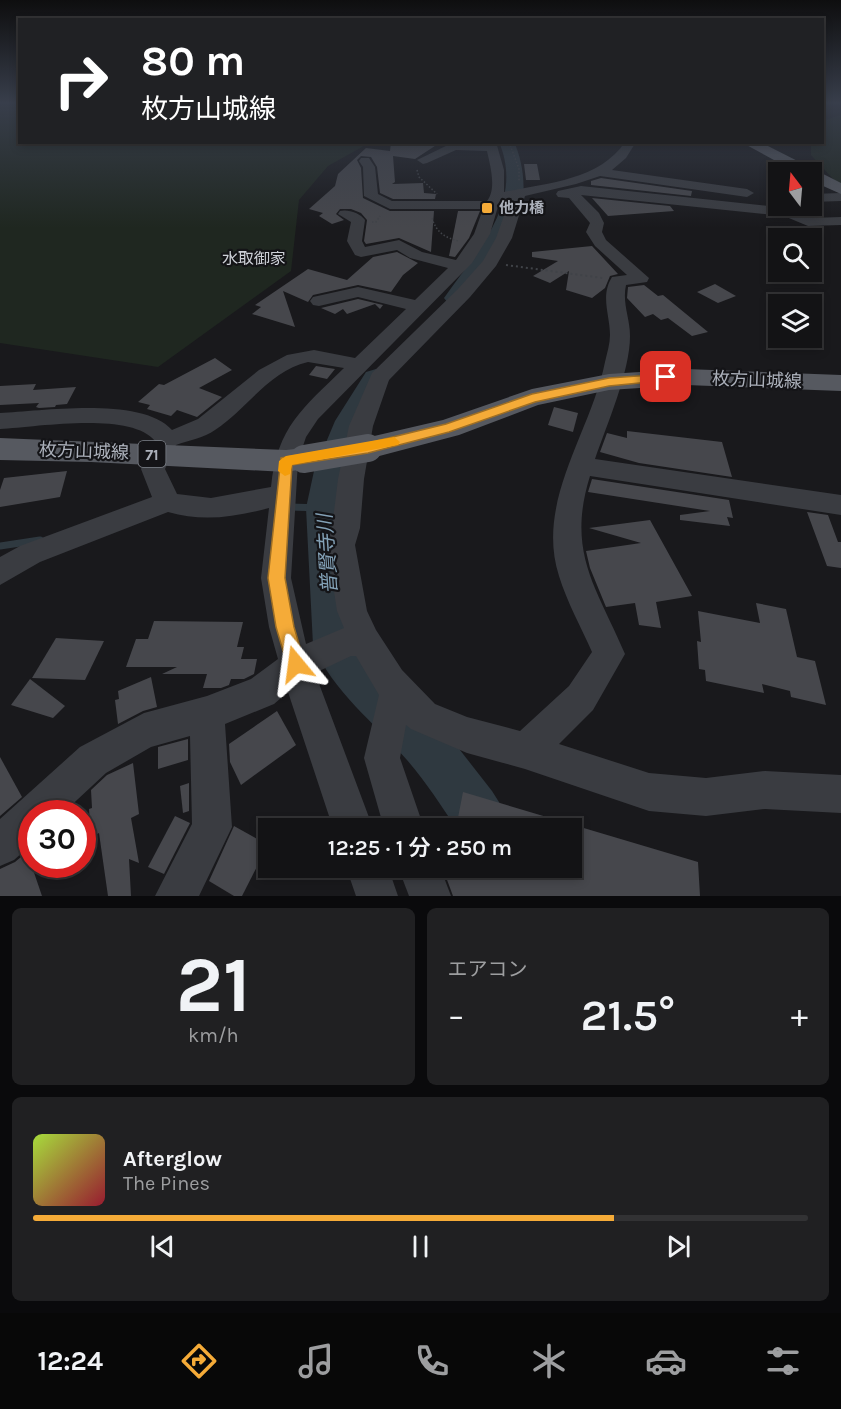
<!DOCTYPE html>
<html lang="ja">
<head>
<meta charset="utf-8">
<style>
	body { margin:0; font-family:Karla,"Noto Sans JP",sans-serif; background:#202022; color:#f1f3f6; height:100vh; display:flex; flex-direction:column; font-size:22px; white-space:nowrap }
	* { box-sizing:border-box; margin:0 }
	p { font-size:20px; color:#9d9ea0 }
	.icon { flex:none; width:33px; height:33px; fill:none; stroke:currentColor; stroke-width:2; stroke-linecap:round; stroke-linejoin:round }
	.map { position:relative; height:896px; overflow:hidden }
	.details { display:flex; flex-direction:column; gap:12px; padding:12px; background:#0a0a0c; flex:1 }
	.details>* { flex:none }
	.banner { position:absolute; left:18px; top:18px; width:806px; height:126px; border-radius:0px; box-shadow:0 3px 9px #0003,0 0 0 2px #323234; background:#202124; color:#fff; overflow:hidden }
	.needle { width:39px; rotate:344deg }
	.buttons { position:absolute; left:768px; top:162px; display:grid; gap:12px }
	.buttons a { display:grid; place-items:center; width:54px; height:54px; border-radius:0px; background:#131315; box-shadow:0 3px 9px #0003,0 0 0 2px #323234; font-size:30px }
	.speed { position:absolute; left:18px; top:800px; display:flex; gap:12px; font-size:30px; font-weight:700; text-align:center }
	.speed>* { display:grid; place-content:center; width:78px; height:78px; border-radius:50%; background:#131315; box-shadow:0 3px 9px #0003,0 0 0 2px #323234; line-height:1 }
	.speed .limit { border:9px solid #d22; background:#fff; color:#111 }
	.pin { position:absolute; display:grid; place-items:center; width:51px; height:51px; color:#fff; margin:-26px; border-radius:12px; box-shadow:0 3px 9px #0006 }
	.me { position:absolute; width:66px; margin:-33px; rotate:344deg; stroke-linejoin:round; filter:drop-shadow(0 0 4px #0008) }
	.turn { display:flex; align-items:center; gap:21px; height:126px; padding:0 24px; font-size:27px }
	.turn .icon { width:78px; height:78px; stroke-width:2.5 }
	.turn b { display:block; font-size:42px; line-height:51px }
	.big { font-size:45px; font-weight:600; line-height:1.1 }
	.details .card { flex:1; display:flex; flex-direction:column; justify-content:center; gap:9px; min-width:0; padding:0 21px; border-radius:9px; background:#202022 }
	.details .dial { align-items:center; gap:0 }
	.dial b { font-size:78px; line-height:1 }
	.song { display:flex; align-items:center; gap:18px }
	.cover { width:72px; height:72px; border-radius:9px; background:linear-gradient(135deg,hsl(80 70% 55%),hsl(350 70% 35%)) }
	.played { height:6px; border-radius:3px; background:linear-gradient(90deg,#f5ab38 75%,#323234 75%) }
	.keys { display:flex; justify-content:space-around; direction:ltr }
	.heat { display:flex; justify-content:space-between; align-items:center; font-size:33px; direction:ltr }
	.details .tiles { flex:1; display:grid; gap:12px; grid-template-columns:1fr 1fr }
	.card:last-child { grid-column:span 2 }
	.trip { position:absolute; left:258px; top:818px; width:324px; height:60px; border-radius:0px; background:#131315; box-shadow:0 3px 9px #0003,0 0 0 2px #323234; font-weight:600; line-height:60px; text-align:center }
	.tabs { display:flex; height:96px; justify-content:space-around; align-items:center; background:#080808; color:#9d9ea0 }
	.tabs .icon { width:42px; height:42px }
	.tabs .active { color:#f5ab38 }
	.tabs b { font-size:27px; color:#f1f3f6 }
	.map>svg:first-child { display:block }
	.green { fill:#1f2720 }
	.lines { fill:none; stroke-linecap:round; stroke-linejoin:round }
	.stream { stroke:#2f3940; stroke-width:7 }
	.river { fill:#2f3940; fill-rule:evenodd }
	.building { fill:#46474c }
	.path-far1 { stroke:#404348; stroke-width:1.5; stroke-dasharray:1.5 2; stroke-linecap:butt }
	.path { stroke:#404348; stroke-width:2; stroke-dasharray:2 3; stroke-linecap:butt }
	.minor { fill:#3a3c41; fill-rule:evenodd }
	.major { fill:#565960; fill-rule:evenodd }
	.major-bridge { stroke:#565960; stroke-width:28 }
	.route { fill:#f5ab38; stroke:#9f6f24; stroke-width:1.5 }
	.slow { fill:#f59e0b }
	.poi-dot { fill:#f5ab38; stroke:#141417; stroke-width:2 }
	.labels { text-anchor:middle; stroke-width:4.5; stroke-linejoin:round; paint-order:stroke }
	.far-poi-label { font-size:15px; font-weight:bold; fill:#acb1bb; stroke:#141417; text-anchor:start }
	.far-neighbourhood-label { font-size:16px; fill:#cdd0d7; stroke:#141417 }
	.shield { fill:#141417; stroke:#7e828a; stroke-width:1.5 }
	.shield-label { font-size:16px; font-weight:bold; fill:#acb1bb }
	.street-label { font-size:18px; fill:#acb1bb; stroke:#141417 }
	.water-label { font-size:20px; font-style:italic; fill:#83a1b6; stroke:#141417 }
</style>
</head>
<body>
<div class="map">
<svg width="841" height="896" viewBox="0 0 841 896">
	<rect width="100%" height="100%" fill="#19191c"/>
	<g class="green">
		<path d="M0,103H19L20,142L367,143L362,147L328,166L299,200L291,271L158,367L0,343Z"/>
		<path d="M841,115V185L835,181L811,155V143L822,142V121Z"/>
	</g>
	<g class="lines">
		<g class="stream">
			<path d="M289,507L323,508"/>
			<path d="M0,546L40,540"/>
		</g>
		<g class="river">
			<path d="M499,142H514C523,161 527,191 520,211C509,242 483,276 464,303L456,305L448,303L444,298C476,252 525,203 499,142Z"/>
			<path d="M376,369L386,372L390,378L365,421L346,471L340,508L354,638L368,657L442,727L492,791L504,810L512,828H456C441,805 425,781 407,760C374,722 333,692 313,645L306,508L314,471L335,421L366,372Z"/>
		</g>
	</g>
	<g class="building">
		<path d="M391,142H441L415,159L393,156L395,182L392,184L423,183L424,193L436,194L435,199H393L380,193L377,167L371,157L361,156L357,160L361,168L363,198L390,211H434L431,252L399,238L366,244L364,241L367,220L361,213L351,209H340L336,214L344,220L332,224L319,216L323,213L309,209L335,186L338,174L366,148L390,151Z"/>
		<path d="M524,164H537L540,180H526Z"/>
		<path d="M601,178L692,191L691,196L591,185V181Z"/>
		<path d="M592,198L670,206L674,211L608,216Z"/>
		<path d="M458,211H480L469,238L455,257L449,256Z"/>
		<path d="M592,246L618,274L610,276L605,288L592,298L566,290L569,271L550,283L533,276L558,261L532,257V252Z"/>
		<path d="M397,252L418,263L403,275L391,292L358,285L313,295L308,302L283,291L295,327L252,314L261,307L255,305L308,269L347,280L373,257Z"/>
		<path d="M715,284L736,296L718,303L697,292Z"/>
		<path d="M644,285L658,296L663,295L708,332L692,336L668,318L661,320L653,314L645,317L627,298L628,287Z"/>
		<path d="M358,299L383,305L380,309L375,304L347,314L343,309L335,314L321,308Z"/>
		<path d="M215,358L232,370L199,388L222,397L197,417L177,410L171,416L147,409L150,405L138,402L159,384L164,385Z"/>
		<path d="M316,366L335,369L327,379L309,375Z"/>
		<path d="M36,384L33,390L76,387L67,404L56,405L55,407L39,408L36,407L39,403L0,405V386Z"/>
		<path d="M554,407L578,413L573,432L548,425Z"/>
		<path d="M627,431L722,442L732,477L639,463L600,452L607,433L627,438Z"/>
		<path d="M67,471L60,497L0,507V490L4,478Z"/>
		<path d="M592,479L729,500L733,518L727,517L730,526L680,520V515L710,511L588,492Z"/>
		<path d="M807,512L828,515L838,542H841V568L827,566Z"/>
		<path d="M650,520L692,596L656,602L661,628L639,625L635,603L606,607L590,568L586,551L641,543L589,528Z"/>
		<path d="M756,603L786,609L797,657L815,661L826,705L791,697L790,691L762,684L764,693L706,681L705,670L699,669L697,641L701,642L698,611L760,623Z"/>
		<path d="M154,621L243,622L237,647H244L241,659H257L254,674L244,679H231L229,685L221,688H203L207,674H162L177,667H126L136,639H148Z"/>
		<path d="M56,638L104,641L85,680L32,678Z"/>
		<path d="M151,677L157,707L143,711L118,724L115,700L119,699L118,691Z"/>
		<path d="M30,679L65,706L53,718L11,705Z"/>
		<path d="M277,711L296,745L241,785L230,762L229,744Z"/>
		<path d="M188,739V760L158,769V747Z"/>
		<path d="M0,757L22,797L0,816Z"/>
		<path d="M133,763L139,814L131,818L139,863L129,859L131,896H108L99,833L91,837L89,809L92,808L91,790L107,775Z"/>
		<path d="M189,783V811L183,813L180,786Z"/>
		<path d="M463,792L698,862L700,896H453L446,877L448,867H572V828H456Z"/>
		<path d="M175,816L190,823L164,874L148,867Z"/>
		<path d="M234,826L268,845L242,896H234L209,881Z"/>
		<path d="M27,852L42,896H0V869L15,862Z"/>
	</g>
	<g class="lines">
		<g class="path-far1">
			<path d="M509,142L519,169V182"/>
			<path d="M417,170L419,177L437,194"/>
			<path d="M432,218C436,232 445,238 459,241"/>
			<path d="M372,222H376L380,216"/>
		</g>
		<path class="path" d="M506,265L603,278"/>
		<g class="minor">
			<path d="M484,142H496L504,170V192C545,183 599,181 625,142H636L626,158L612,170L747,189L754,193L747,197L600,176L576,184L525,196L512,238L496,266L470,297L389,380L373,426L364,479L360,528L355,545L367,611L376,630L402,670L435,704L467,717L520,731L569,686L592,652C581,627 567,602 559,576C535,501 591,433 605,362C607,353 610,344 610,335C610,315 600,296 612,277L627,275L595,246L586,232L590,223L569,198L558,197L556,194L558,191L581,186L787,208L810,218L841,217V225L808,226L784,216L581,195L599,213L604,223L602,232L606,240L649,278L647,282L626,285C622,304 630,318 630,336C630,372 607,424 595,459L841,495V515L590,476C566,553 597,588 625,654L593,710L559,744L649,773L706,778L765,771L841,775V813L765,809L706,816L649,811L525,769L467,753L411,729L406,725L400,758L424,828H384L364,758L379,695L356,656H351L315,673L373,828H333L288,692L274,704L225,724L232,827L199,896H155L192,824L190,736L151,747L106,773L63,813H32V844L14,860L0,866V819L80,747L144,713L207,696L251,679L278,659L269,627L261,578L269,508C234,517 203,522 168,512L40,562L0,585V557L20,546L152,497L141,469L155,441C131,411 37,427 0,429V413C42,411 142,396 172,430L198,419L259,370L287,355L314,350L355,358L406,309L358,297L319,306L313,305L310,301L313,297L358,287L415,300L448,268L410,258L397,250L361,257L355,255L347,241L351,222L338,214L340,211C348,209 360,213 365,220L362,241L365,247L399,240L422,252L456,260L474,234L483,209H390L364,196L363,167L359,161L361,158H369L375,167L378,194L392,201H487C497,189 490,165 487,151L456,150L427,163L423,164L417,160L450,144ZM510,199L496,238L483,261L458,289L372,373L349,426L338,479L332,528L327,545L337,611L344,628L306,644L291,578L298,461L306,437L318,419L472,263L490,234L499,203ZM308,362L344,368C303,408 277,427 271,487L211,498L177,494L165,469L176,445C189,440 204,438 215,430C247,409 269,371 308,362Z"/>
			<path d="M841,193V201L812,202V194Z"/>
			<path d="M346,867H388L398,896H356Z"/>
			<path d="M398,867H440L451,896H409Z"/>
		</g>
		<g class="major">
			<path d="M741,142H760L841,183V194L812,181V172H796Z"/>
			<path d="M686,369L841,375V391L686,385L609,390L538,405L459,435L368,459L357,456L353,448L357,440L443,420L532,389L609,374Z"/>
			<path d="M0,438L286,450L304,448L315,451L319,459L315,467L286,472L91,462L0,460Z"/>
		</g>
		<path class="major-bridge" d="M304,459L368,448"/>
	</g>
	<linearGradient id="sky" x2="0" y2="1"><stop stop-color="#0e0e0f"/><stop offset="0.45" stop-color="#383e4b"/><stop offset="1" stop-color="#383e4b" stop-opacity="0"/></linearGradient>
	<rect width="841" height="228" fill="url(#sky)"/>
	<path class="route" d="M666,374L672,377L670,380L609,386L535,402L449,432L368,453L292,465L285,578L294,627L305,664L302,671L296,674L289,671L276,627L268,578L281,458L368,443L446,424L532,394L609,378Z"/>
	<path class="slow" d="M394,437L400,442L398,445L292,465L290,474L285,476L278,471L279,461L286,456Z"/>
	<rect class="poi-dot" x="481" y="202" width="12" height="12" rx="3"/>
	<g class="labels">
		<g class="far-poi-label">
			<text x="499" y="213">他力橋</text>
		</g>
		<g class="far-neighbourhood-label">
			<text x="254" y="264">水取御家</text>
		</g>
		<rect class="shield" x="138.5" y="441" width="27" height="26" rx="4.5"/>
		<g class="shield-label">
			<text x="152" y="460">71</text>
		</g>
		<g class="street-label">
			<text transform="translate(757 380) rotate(2)" y="6">枚方山城線</text>
			<text transform="translate(84 451) rotate(2)" y="6">枚方山城線</text>
		</g>
		<g class="water-label">
			<text transform="translate(327 554) rotate(-94)" y="7">普賢寺川</text>
		</g>
	</g>
</svg>
<div class="buttons">
<a><svg class="needle" viewBox="-14 -14 28 28"><path d="M0-13l5 13h-10z" fill="#e53935"/><path d="M0 13l5-13h-10z" fill="#9d9ea0"/></svg></a>
<a><svg class="icon" aria-label="search" viewBox="0 0 24 24"><circle cx="10" cy="10" r="6"/><path d="M15 15l6 6"/></svg></a>
<a><svg class="icon" aria-label="layers" viewBox="0 0 24 24"><path d="M12 4l9 5-9 5-9-5zM3 14l9 5 9-5"/></svg></a>
</div>
<div class="speed"><div class="limit">30</div></div>
<div class="pin" style="left:666px;top:377px;background:#d93025"><svg class="icon" aria-label="arrive" viewBox="0 0 24 24"><path d="M6 21V4h12l-3 4 3 4H6"/></svg></div>
<svg class="me" style="left:296px;top:664px" viewBox="-20 -20 40 40"><path d="M0-17L14 15 0 8-14 15z" fill="#f5ab38" stroke="#fff" stroke-width="4"/></svg>
<div class="trip">12:25 · 1 分 · 250 m</div>
<div class="banner">
<div class="turn"><svg class="icon" aria-label="right" viewBox="0 0 24 24"><path d="M7 20v-9h11M14 6l5 5-5 5"/></svg><div><b>80 m</b>枚方山城線</div></div>
</div>
</div>
<section class="details">
<div class="tiles">
<div class="card dial"><b>21</b><p>km/h</p></div>
<div class="card"><p>エアコン</p>
<div class="heat"><a>−</a><b class="big">21.5°</b><a>+</a></div>
</div>
<div class="card">
<div class="song"><i class="cover"></i><div><b>Afterglow</b><p>The Pines</p></div></div>
<div class="played"></div>
<div class="keys"><svg class="icon" aria-label="previous" viewBox="0 0 24 24"><path d="M18 5L8 12l10 7zM5 5v14"/></svg><svg class="icon" aria-label="pause" viewBox="0 0 24 24"><path d="M8 5v14M16 5v14"/></svg><svg class="icon" aria-label="next" viewBox="0 0 24 24"><path d="M6 5l10 7-10 7zM19 5v14"/></svg></div>
</div>
</div>
</section>
<nav class="tabs">
<b>12:24</b>
<svg class="icon active" aria-label="directions" viewBox="0 0 24 24"><path d="M12 3l9 9-9 9-9-9zM9 14v-3h6M13 9l2 2-2 2"/></svg>
<svg class="icon" aria-label="music" viewBox="0 0 24 24"><path d="M9 18V5l10-2v13"/><circle cx="6" cy="18" r="3"/><circle cx="16" cy="16" r="3"/></svg>
<svg class="icon" aria-label="phone" viewBox="0 0 24 24"><path d="M5 4h4l2 5-3 2q2 4 5 5l2-3 5 2v4C11 20 4 13 5 4z"/></svg>
<svg class="icon" aria-label="climate" viewBox="0 0 24 24"><path d="M12 3v18M4 7l16 10M4 17L20 7"/></svg>
<svg class="icon" aria-label="car" viewBox="0 0 24 24"><path d="M5 17H2v-5l4-1 3-4h7l3 4 3 1v5h-3M9 17h6M6 11h13"/><circle cx="7" cy="17" r="2"/><circle cx="17" cy="17" r="2"/></svg>
<svg class="icon" aria-label="filters" viewBox="0 0 24 24"><path d="M4 7h16M4 17h16"/><circle cx="9" cy="7" r="2"/><circle cx="15" cy="17" r="2"/></svg>
</nav>
</body>
</html>
